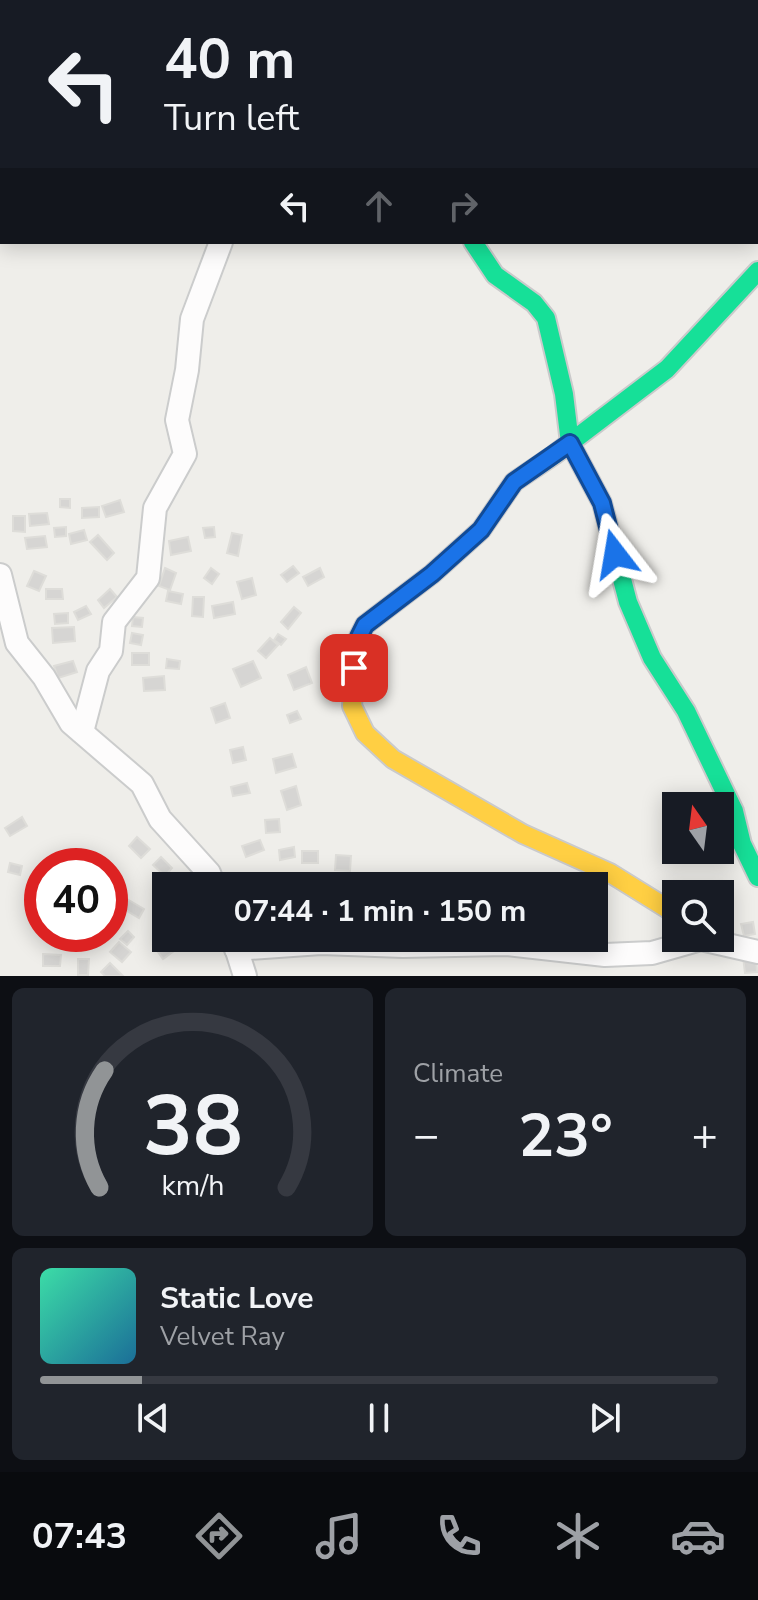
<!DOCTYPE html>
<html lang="en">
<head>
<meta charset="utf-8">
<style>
	body { margin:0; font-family:"Nunito Sans",sans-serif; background:#20242c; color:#f1f3f6; height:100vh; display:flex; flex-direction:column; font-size:30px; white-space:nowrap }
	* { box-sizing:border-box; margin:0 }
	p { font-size:26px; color:#9ea1a6 }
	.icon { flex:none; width:44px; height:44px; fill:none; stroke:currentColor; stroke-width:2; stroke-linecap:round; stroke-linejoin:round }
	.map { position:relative; height:976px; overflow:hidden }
	.drawer { display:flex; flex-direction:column; gap:12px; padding:12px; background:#0d0f14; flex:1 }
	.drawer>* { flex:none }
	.hud { position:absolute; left:0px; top:0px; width:758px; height:244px; box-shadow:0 4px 20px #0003; background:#171b24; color:#f1f3f6; overflow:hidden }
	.needle { width:52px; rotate:346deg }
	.buttons { position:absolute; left:662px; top:792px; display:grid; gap:16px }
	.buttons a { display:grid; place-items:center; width:72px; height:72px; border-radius:0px; background:#171b24; box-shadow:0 4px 20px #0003; font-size:40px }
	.speed { position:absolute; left:24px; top:848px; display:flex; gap:16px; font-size:40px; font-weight:700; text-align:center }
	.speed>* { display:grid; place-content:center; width:104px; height:104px; border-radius:50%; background:#171b24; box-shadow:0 4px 20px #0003; line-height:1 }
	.speed .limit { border:12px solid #d22; background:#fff; color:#111 }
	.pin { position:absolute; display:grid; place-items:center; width:68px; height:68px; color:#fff; margin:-34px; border-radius:16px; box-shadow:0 4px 12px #0006 }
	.me { position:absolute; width:88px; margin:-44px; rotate:346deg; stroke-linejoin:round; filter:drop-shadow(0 0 6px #0008) }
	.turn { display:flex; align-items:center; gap:28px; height:168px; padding:0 32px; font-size:36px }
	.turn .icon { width:104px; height:104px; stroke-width:2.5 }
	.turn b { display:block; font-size:56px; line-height:68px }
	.lanes { display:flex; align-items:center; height:76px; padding:0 32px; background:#0003; justify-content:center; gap:40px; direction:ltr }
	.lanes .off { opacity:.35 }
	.big { font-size:60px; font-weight:700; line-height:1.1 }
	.drawer .card { flex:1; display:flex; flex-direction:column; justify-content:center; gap:12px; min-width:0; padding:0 28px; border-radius:12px; background:#20242c }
	.drawer .dial { align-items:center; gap:0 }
	.dial svg { height:208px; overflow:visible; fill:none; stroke:#363941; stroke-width:7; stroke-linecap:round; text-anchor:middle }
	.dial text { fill:#f1f3f6; stroke:none }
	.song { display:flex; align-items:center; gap:24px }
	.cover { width:96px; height:96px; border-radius:12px; background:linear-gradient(135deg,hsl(160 70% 55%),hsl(200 70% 35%)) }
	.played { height:8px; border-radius:4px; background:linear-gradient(90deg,#919496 15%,#363941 15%) }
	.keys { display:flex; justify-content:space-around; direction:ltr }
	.heat { display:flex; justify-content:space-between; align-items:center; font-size:44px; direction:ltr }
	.drawer .tiles { flex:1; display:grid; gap:12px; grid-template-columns:1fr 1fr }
	.card:last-child { grid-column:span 2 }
	.trip { position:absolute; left:152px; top:872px; width:456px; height:80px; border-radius:0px; background:#171b24; box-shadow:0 4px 20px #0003; font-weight:700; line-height:80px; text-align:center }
	.tabs { display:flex; height:128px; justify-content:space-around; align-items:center; background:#090b0e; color:#9ea1a6 }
	.tabs .icon { width:56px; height:56px }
	.tabs .active { color:#919496 }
	.tabs b { font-size:36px; color:#f1f3f6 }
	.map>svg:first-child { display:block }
	.building { fill:#d6d5d3; stroke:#deddd9; stroke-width:2 }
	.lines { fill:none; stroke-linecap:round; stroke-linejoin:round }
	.street-casing { stroke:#cbcccc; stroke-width:26 }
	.fast-casing { stroke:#cacacb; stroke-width:22 }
	.slow-casing { stroke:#cacacb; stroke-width:22 }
	.street { stroke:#fdfcfc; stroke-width:22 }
	.fast { stroke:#16e098; stroke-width:18 }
	.slow { stroke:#ffcf43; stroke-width:18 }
	.route-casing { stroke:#114b97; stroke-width:20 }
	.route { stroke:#1a73e8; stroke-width:14 }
</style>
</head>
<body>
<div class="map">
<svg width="758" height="976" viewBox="0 0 758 976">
	<rect width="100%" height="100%" fill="#efeeea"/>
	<g class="building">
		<path d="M60,499H70V508L60,507Z"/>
		<path d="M120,500L124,512L106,517L102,506Z"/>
		<path d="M99,507V517L82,518V508Z"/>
		<path d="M47,513L49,524L30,526L29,514Z"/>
		<path d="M13,516H25V532L13,531Z"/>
		<path d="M66,527V536L55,537L54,528Z"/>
		<path d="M214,527L215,537L205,538L203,528Z"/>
		<path d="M84,530L87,540L71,544L69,534Z"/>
		<path d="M232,533L242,535L238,556L227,553Z"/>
		<path d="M98,535L114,553L107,560L90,542Z"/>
		<path d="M45,536L47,547L27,549L25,538Z"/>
		<path d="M188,537L191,551L171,555L169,541Z"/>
		<path d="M293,566L299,573L287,582L281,575Z"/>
		<path d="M165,568L176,573L170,590L159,586Z"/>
		<path d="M211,568L219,574L212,584L204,578Z"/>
		<path d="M320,568L324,577L308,586L303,577Z"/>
		<path d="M34,571L46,576L39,591L27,586Z"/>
		<path d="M252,578L256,595L242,599L237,582Z"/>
		<path d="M46,589H62L63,599H46Z"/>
		<path d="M110,589L117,597L104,608L98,600Z"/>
		<path d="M168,591L183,594L181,604L166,601Z"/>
		<path d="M193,597H204L203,617L192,616Z"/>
		<path d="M233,602L235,614L214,618L212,606Z"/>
		<path d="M86,606L91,614L78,620L74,612Z"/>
		<path d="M294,607L301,613L288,629L281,622Z"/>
		<path d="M68,613V623L55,624L54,614Z"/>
		<path d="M133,617L143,618L142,627L132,626Z"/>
		<path d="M74,627L75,641L53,643L52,628Z"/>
		<path d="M132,633L143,635L141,645L130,643Z"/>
		<path d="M278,634L286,639L281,645L274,640Z"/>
		<path d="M270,638L278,645L266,658L258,651Z"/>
		<rect x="132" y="653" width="17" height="12"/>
		<path d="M167,659L180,661L179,669L166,668Z"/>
		<path d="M73,661L77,672L58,678L54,666Z"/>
		<path d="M253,661L261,678L241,687L233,669Z"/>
		<path d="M306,667L312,683L294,690L288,675Z"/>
		<path d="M164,676L165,690L144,691L143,678Z"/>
		<path d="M225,703L230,718L216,723L211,708Z"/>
		<path d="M297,711L301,719L290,723L287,715Z"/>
		<path d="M243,747L246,760L233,763L230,750Z"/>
		<path d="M292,754L296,767L276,773L273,759Z"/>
		<path d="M247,783L250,793L233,796L231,787Z"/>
		<path d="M296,786L301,805L287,810L281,791Z"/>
		<path d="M22,817L27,826L10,836L5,828Z"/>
		<path d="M279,819L280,832L266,833L265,820Z"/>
		<path d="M137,837L150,849L141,858L129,846Z"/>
		<path d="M260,840L264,850L246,857L242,846Z"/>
		<path d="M294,847L295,857L280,860L279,850Z"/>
		<rect x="302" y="851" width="16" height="12"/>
		<path d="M336,855L351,856L350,871L335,870Z"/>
		<path d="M161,857L172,868L165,876L153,865Z"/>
		<path d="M10,863L22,866L20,875L8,872Z"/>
		<path d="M110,884L123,890L118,903L110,899Z"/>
		<path d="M127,899L144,909L139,918L122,908Z"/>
		<path d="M753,922L755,934L744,936L741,924Z"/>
		<path d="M128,931L134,937L127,945L120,939Z"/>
		<path d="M56,937L70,938L68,949L55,947Z"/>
		<path d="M164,937L174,951L163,959L153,945Z"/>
		<path d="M119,942L131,952L122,962L110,952Z"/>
		<path d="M43,954L61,955L60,966H43Z"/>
		<path d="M756,956L757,972L745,973L743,957Z"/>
		<path d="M78,959H89L88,975H78Z"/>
		<path d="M110,963L123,976H105L101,972Z"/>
	</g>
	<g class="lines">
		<defs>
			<g id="street">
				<path d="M226,0V2"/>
				<path d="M361,0V2"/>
				<path d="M418,0V2"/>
				<path d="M683,0L686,2"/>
				<path d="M756,13L758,10"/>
				<path d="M756,82L758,84"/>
				<path d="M756,153L758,151"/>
				<path d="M756,175L758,177"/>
				<path d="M0,575L17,643L44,677L71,723L142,784L160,819L209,873L214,886"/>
				<path d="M82,732L98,671L111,651L114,622L148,578L155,508L185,454L177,420L187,370L192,319L221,242"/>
				<path d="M233,938L245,976"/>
				<path d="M236,949L321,943L403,946L507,944L605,955L652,953L701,939L758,952"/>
			</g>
			<g id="fast">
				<path d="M473,242L495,275L534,303L546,318L564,394L570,443L602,503L628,602L652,658L686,711L734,811L742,844L758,877"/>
				<path d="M355,664L359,637L365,625L432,574L481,530L514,482L554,455L667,369L758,271"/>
			</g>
			<path id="slow" d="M355,664L352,706L365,733L393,759L523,834L610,873L676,914"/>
		</defs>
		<use href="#street" class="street-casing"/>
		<use href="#fast" class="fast-casing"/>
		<use href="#slow" class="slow-casing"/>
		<use href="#street" class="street"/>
		<use href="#fast" class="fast"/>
		<use href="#slow" class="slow"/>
	</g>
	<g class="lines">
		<defs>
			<path id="route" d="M354,668L359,637L365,625L432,574L481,530L514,482L570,443L602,503L615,554"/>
		</defs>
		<use href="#route" class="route-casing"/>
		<use href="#route" class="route"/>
	</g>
</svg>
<div class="buttons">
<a><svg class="needle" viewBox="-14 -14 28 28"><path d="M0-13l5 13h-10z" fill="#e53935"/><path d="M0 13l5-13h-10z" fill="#9ea1a6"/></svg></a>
<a><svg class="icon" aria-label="search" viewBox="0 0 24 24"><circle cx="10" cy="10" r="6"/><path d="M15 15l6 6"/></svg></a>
</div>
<div class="speed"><div class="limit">40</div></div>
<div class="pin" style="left:354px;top:668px;background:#d93025"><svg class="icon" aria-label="arrive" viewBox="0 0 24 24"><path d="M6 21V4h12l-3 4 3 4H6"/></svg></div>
<svg class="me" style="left:615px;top:554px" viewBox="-20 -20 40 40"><path d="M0-17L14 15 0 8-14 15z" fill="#1a73e8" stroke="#fff" stroke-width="4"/></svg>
<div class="trip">07:44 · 1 min · 150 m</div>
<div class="hud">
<div class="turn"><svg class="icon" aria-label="left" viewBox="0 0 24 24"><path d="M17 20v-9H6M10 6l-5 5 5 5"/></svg><div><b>40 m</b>Turn left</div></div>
<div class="lanes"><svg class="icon" aria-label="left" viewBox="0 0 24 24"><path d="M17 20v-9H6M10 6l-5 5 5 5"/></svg><svg class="icon off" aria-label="ahead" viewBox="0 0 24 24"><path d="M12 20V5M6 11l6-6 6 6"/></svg><svg class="icon off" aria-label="right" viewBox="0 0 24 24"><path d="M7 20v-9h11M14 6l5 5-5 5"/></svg></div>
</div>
</div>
<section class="drawer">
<div class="tiles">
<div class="card dial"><svg viewBox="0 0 100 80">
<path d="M14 69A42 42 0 1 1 86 69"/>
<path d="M14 69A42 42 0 0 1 16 24" stroke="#919496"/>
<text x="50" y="56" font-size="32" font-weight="700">38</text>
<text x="50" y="72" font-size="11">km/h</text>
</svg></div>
<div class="card"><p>Climate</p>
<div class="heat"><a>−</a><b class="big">23°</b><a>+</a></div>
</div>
<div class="card">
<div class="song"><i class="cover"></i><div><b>Static Love</b><p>Velvet Ray</p></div></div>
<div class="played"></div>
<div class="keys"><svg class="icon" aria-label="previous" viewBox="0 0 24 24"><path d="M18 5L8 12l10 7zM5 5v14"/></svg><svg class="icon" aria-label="pause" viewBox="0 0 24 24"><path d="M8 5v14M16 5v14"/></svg><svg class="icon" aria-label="next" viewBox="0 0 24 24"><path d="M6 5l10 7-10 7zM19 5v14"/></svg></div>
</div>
</div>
</section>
<nav class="tabs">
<b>07:43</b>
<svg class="icon active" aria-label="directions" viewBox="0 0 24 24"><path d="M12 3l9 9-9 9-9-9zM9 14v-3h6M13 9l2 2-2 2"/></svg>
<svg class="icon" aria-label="music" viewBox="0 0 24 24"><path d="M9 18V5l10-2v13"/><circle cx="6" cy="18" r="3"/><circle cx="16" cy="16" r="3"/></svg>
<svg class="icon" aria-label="phone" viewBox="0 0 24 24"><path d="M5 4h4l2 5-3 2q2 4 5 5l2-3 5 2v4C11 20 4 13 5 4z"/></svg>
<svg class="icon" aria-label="climate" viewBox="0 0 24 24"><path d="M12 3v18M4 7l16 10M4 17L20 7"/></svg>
<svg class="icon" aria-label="car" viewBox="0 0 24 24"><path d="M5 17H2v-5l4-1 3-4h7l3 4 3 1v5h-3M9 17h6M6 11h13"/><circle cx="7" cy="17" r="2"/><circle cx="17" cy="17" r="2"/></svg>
</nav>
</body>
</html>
